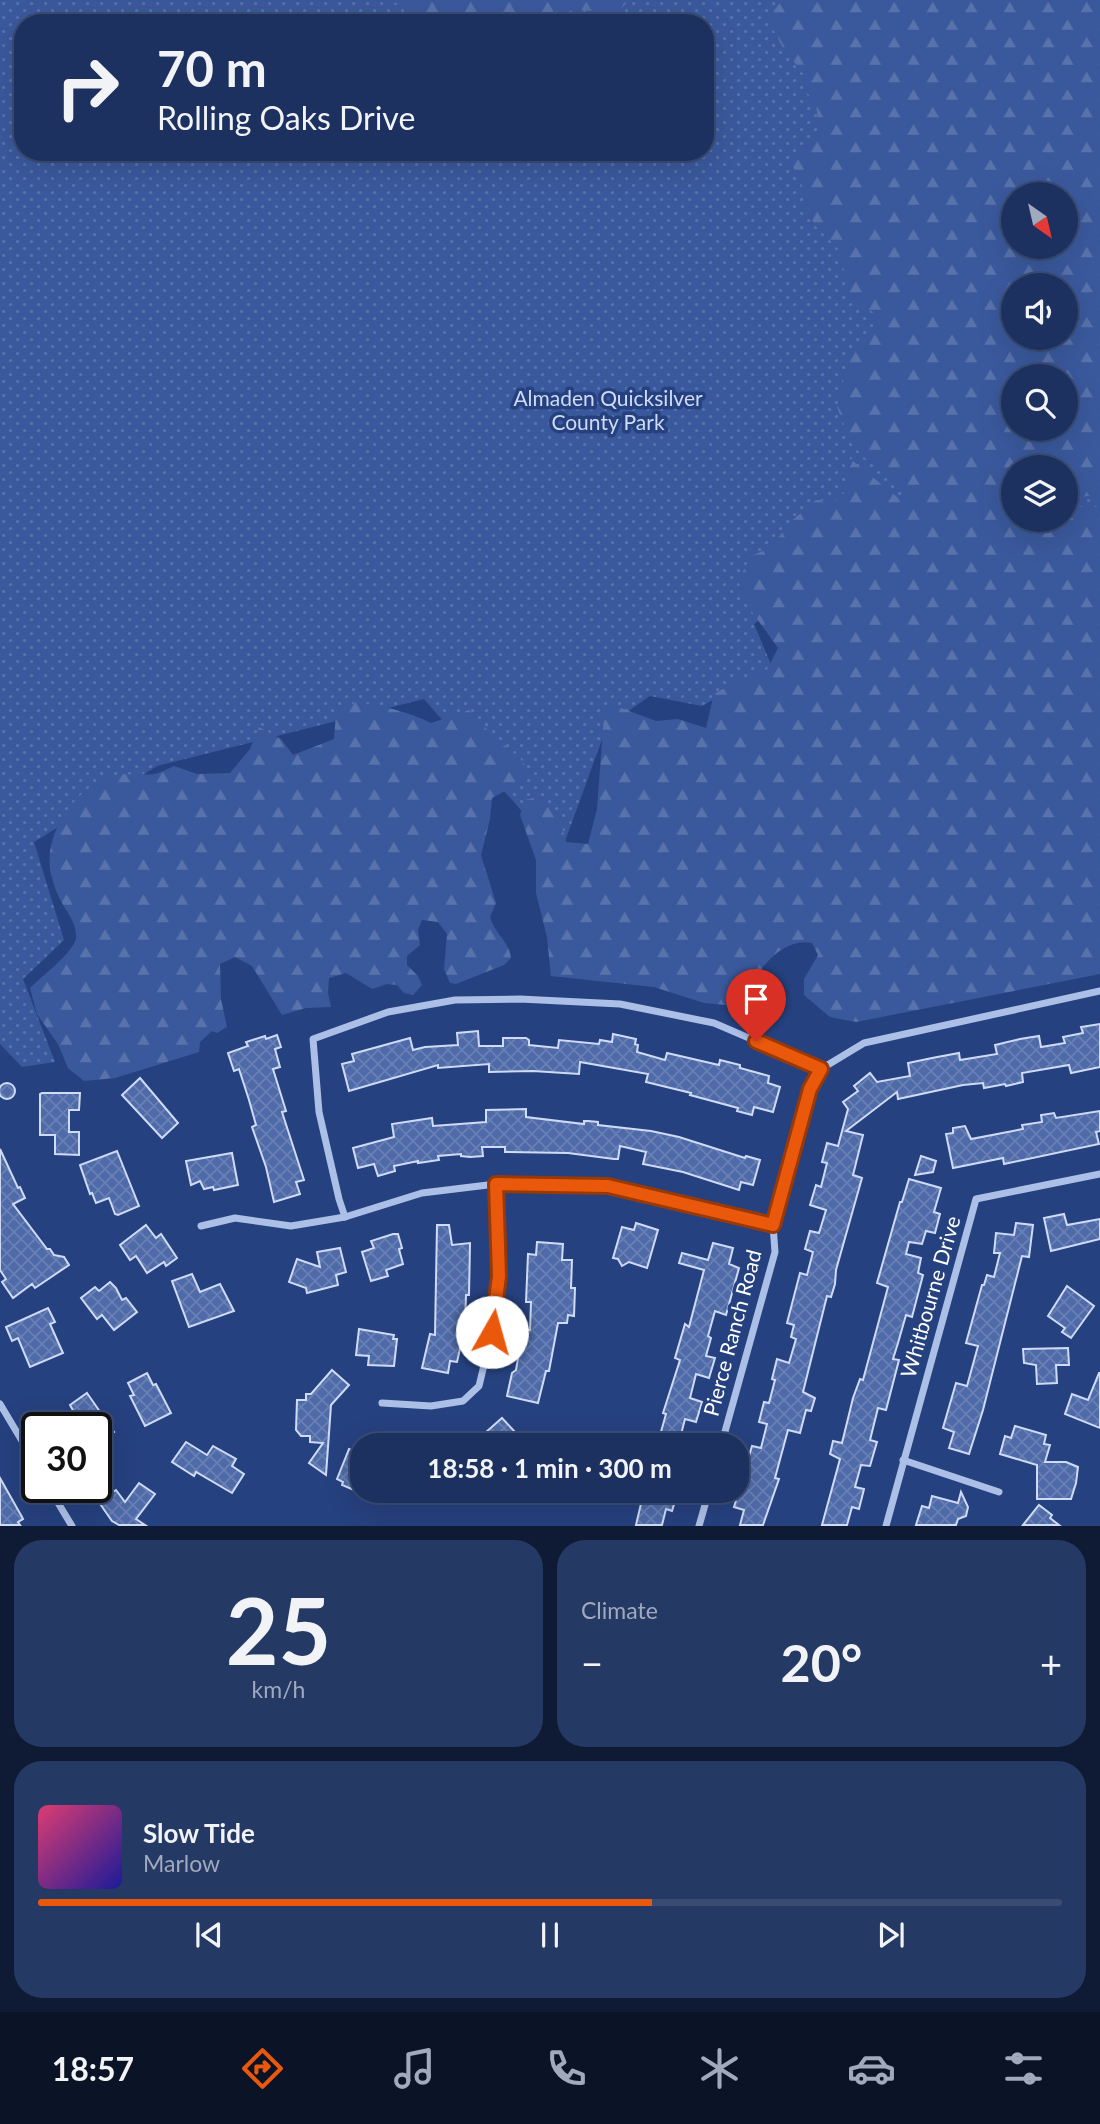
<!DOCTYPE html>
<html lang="en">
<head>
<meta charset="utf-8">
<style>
	body { margin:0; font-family:Lato,sans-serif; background:#253965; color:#f1f3f6; height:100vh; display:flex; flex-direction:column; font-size:26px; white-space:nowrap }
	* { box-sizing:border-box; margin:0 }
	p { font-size:23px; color:#a0a9bd }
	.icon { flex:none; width:38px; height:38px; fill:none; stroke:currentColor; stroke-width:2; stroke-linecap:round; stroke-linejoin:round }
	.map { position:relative; height:1526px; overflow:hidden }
	.panel { display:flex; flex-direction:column; gap:14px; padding:14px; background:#0f1b34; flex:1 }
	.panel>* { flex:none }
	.guide { position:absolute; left:14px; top:14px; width:700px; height:147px; border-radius:28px; box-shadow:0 7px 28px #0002,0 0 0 2px #3a4c74; background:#1c315f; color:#f1f3f6; overflow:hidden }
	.needle { width:46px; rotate:146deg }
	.controls { position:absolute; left:1001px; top:182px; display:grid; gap:14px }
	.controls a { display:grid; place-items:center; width:77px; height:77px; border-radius:50%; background:#1c315f; box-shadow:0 7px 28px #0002,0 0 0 2px #3a4c74; font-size:35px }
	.speed { position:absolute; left:21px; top:1412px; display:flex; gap:14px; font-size:35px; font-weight:700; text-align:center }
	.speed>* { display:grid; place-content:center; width:91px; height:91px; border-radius:50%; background:#1c315f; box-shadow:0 7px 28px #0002,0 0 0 2px #3a4c74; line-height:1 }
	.speed .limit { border:4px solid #111; border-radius:10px; background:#fff; color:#111 }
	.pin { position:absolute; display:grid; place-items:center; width:60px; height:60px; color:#fff; margin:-72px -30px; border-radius:50% 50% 50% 0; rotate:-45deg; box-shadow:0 0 7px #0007 }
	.pin .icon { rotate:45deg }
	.me { position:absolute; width:77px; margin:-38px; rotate:7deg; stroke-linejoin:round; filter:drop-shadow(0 0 5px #0008) }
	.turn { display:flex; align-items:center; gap:24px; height:147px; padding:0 28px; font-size:32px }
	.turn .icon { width:91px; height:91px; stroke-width:2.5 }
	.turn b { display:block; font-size:49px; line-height:60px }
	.big { font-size:52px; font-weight:700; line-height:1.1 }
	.panel .card { flex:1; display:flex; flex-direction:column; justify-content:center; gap:10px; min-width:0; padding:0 24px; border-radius:28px; background:#253965 }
	.panel .dial { align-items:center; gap:0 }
	.dial b { font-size:91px; line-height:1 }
	.song { display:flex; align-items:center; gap:21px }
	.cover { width:84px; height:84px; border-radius:10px; background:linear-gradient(135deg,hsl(340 70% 55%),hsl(240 70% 35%)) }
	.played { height:7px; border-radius:4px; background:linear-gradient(90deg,#ea580c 60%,#3a4c74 60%) }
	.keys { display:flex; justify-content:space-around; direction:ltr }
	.heat { display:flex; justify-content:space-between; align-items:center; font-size:38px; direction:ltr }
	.panel .tiles { flex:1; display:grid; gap:14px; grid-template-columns:1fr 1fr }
	.card:last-child { grid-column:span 2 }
	.trip { position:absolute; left:350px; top:1433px; width:399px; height:70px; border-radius:28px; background:#1c315f; box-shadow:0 7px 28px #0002,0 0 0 2px #3a4c74; font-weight:700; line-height:70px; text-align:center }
	.menu { display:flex; height:112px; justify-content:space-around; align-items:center; background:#0b1426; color:#a0a9bd }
	.menu .icon { width:49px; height:49px }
	.menu .selected { color:#ea580c }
	.menu b { font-size:32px; color:#f1f3f6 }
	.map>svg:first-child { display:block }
	.grass { fill:url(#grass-dots); fill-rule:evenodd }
	.forest { fill:url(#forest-firs); fill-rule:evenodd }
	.building { fill:url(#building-cross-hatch); stroke:#cfdbf5; stroke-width:2 }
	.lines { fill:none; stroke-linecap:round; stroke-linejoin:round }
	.minor { stroke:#acbfe6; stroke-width:7 }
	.route-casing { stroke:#983908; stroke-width:18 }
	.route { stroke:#ea580c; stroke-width:12 }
	.labels { text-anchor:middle; stroke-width:7; stroke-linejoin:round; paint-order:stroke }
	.park-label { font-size:21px; fill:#cfdbf5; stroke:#26417f }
	.street-label { font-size:21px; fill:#fff; stroke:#26417f }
</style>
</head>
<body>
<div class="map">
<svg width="1100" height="1526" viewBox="0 0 1100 1526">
	<defs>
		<pattern id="grass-dots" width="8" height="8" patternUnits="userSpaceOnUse" patternTransform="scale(1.75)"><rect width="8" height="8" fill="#3a599c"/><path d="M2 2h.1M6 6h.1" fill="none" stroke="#5872ab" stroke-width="1.8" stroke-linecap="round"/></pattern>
		<pattern id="forest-firs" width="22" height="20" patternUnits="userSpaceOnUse" patternTransform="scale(1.75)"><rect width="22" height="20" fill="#3a599c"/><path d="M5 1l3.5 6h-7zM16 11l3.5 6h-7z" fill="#5872ab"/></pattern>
		<pattern id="building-cross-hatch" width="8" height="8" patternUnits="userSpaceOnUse" patternTransform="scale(1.75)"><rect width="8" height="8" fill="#4e6aa8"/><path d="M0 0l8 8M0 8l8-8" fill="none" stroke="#6980b5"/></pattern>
	</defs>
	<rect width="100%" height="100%" fill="#26417f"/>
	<path class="grass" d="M0,0H1100V700L761,619L754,624L772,667L702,706L650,696L607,726L560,855L424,699L157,766L34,842L64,940L23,979L55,1062L22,1067L0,1044ZM23,23H705V152H23ZM1013,194H1066V247H1013ZM1013,285H1066V338H1013ZM1013,376H1066V429H1013ZM1013,467H1066V520H1013Z"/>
	<g class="forest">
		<path d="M390,0H630L615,14L584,10L430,19Z"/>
		<path d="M782,0H1100V495L1068,498L1066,501V467H1013V520H1066V507H1100V974L856,1022L830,1017L804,995V979L818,955L812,943C786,938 761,963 752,987C750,991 751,998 751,1004L746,1007L704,1003L654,987L551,976L547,937L536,893V860L520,815L525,800L537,797C560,809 560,819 566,842L588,844L597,809L604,716L613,705L656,721L678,719L706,728L714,694L737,681L767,670L778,648L752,612L738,581L751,556L772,547L788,524L816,500H836L848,489L843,453L902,501L904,487L864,457L851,443L837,407L849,357L877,323L874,313L851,298L845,284L842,253L814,224L805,202L801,182L792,165L819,137L817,110L807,92L804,75L782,46L768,19ZM1013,194H1066V247H1013ZM1013,285H1066V338H1013ZM1013,376H1066V429H1013Z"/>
		<path d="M356,702C383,706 407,711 431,723L469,710L493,736L520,758L530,772L514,786L492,798L490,819L481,855L496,903L490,917C494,933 509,941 511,958L504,965L456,984L450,983L444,969L447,934L438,922L422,920L418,930L420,945L407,956V965L418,976L422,985L413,995L404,993L397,985L387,984L372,989L346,973L329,978L328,993L331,1007L306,1008L282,1015L252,966L235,957L220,964L221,999L227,1027L217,1033L212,1031L200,1042L199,1052L115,1078L84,1081L68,1068L58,1044L37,1014L30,988C40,978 75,951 76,938C77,922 66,912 60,899C56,892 53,882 51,874C42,835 75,788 111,776C124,772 140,776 154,774C161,773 167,769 174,766L197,774L230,773L250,749L259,727L281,739L293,755L334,739L336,714Z"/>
	</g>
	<g class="building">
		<path d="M1100,1024V1067L1071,1073L1069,1065L1022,1073L1023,1082L1006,1086L1005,1084L984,1088L983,1083L963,1085L898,1099L897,1092L846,1131L863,1135L853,1175L862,1178L836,1270L835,1284L831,1297L827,1296L803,1392L815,1398L811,1411L806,1410L800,1433L788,1430L775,1478L779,1479L763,1525H740L744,1510L734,1507L752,1446L761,1448L767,1424L759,1422L764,1402L769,1403L775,1380L772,1379L777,1359L789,1363L796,1339L791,1337L794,1325L787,1323L800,1273L807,1275L813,1252L805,1249L810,1231L819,1233L826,1210L810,1205L816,1185L821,1187L827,1163L822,1162L827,1143L838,1146L848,1109L843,1102L858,1091L854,1086L870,1073L877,1082L910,1076L908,1063L932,1058L959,1053L960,1060L997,1054L995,1045L1020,1039L1039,1036L1041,1047L1065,1043L1063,1037L1083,1033L1081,1027Z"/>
		<path d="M478,1031L479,1046H503V1038H526L529,1040V1045L558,1048L559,1040L599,1044L600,1040L612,1042L613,1034L636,1039L635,1044L638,1045L637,1052L665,1060L667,1053L719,1065L720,1060L740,1065V1068L769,1076L768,1083L780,1087L773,1112L754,1107L752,1115L737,1111L738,1108L690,1095L691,1093L646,1082L648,1074L580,1062L579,1074L533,1071L489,1072V1064L438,1068V1065L349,1091L342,1064L354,1061L352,1054L410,1038L413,1050L425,1047L458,1045L457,1033Z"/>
		<path d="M277,1035L281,1047L275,1049L280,1067L273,1069L286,1111L282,1112L304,1180L296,1182L300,1194L274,1202L266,1167L252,1127L256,1125L249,1100L239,1069L234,1071L228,1053L248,1046L246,1042L265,1036L266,1039Z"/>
		<path d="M140,1078L178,1123L162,1138L122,1095Z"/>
		<circle cx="7" cy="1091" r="8"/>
		<path d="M42,1093H80L79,1110H69V1132H79V1155L55,1154V1135H40V1094Z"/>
		<path d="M526,1109V1117L584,1124V1121H588L598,1122V1125L651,1131L679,1137L745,1158L746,1156L760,1160L753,1185L741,1182L739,1190L683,1172L643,1164L646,1152L620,1146L618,1159H614L568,1153L505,1152V1147H482L483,1156L470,1157L461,1156V1154L438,1156L439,1160L418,1163V1161L394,1166L395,1171L378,1176L374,1164L358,1168L353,1148L394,1137L392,1124L432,1118L433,1126L486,1122V1110Z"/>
		<path d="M1100,1111V1131L1096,1132L1099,1144L1004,1164L1003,1158L953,1168L946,1134L953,1133V1128L965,1126L971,1139L1023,1129L1022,1125L1042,1122L1041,1115L1054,1113L1056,1118Z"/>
		<path d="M0,1149L18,1188L20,1187L25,1198L13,1204L47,1249H50L54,1255L64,1257L69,1265L35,1288L32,1284L13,1298L2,1282L6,1279L0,1270Z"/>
		<path d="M117,1151L139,1206L118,1215L115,1214L109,1198L96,1203L92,1193L90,1194L80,1165Z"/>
		<path d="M232,1153L238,1185L214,1190L213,1187L204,1189L200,1181L191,1185L186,1161Z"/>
		<path d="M921,1156L936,1161L933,1172L915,1175Z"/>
		<path d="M909,1179L941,1188L934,1212L940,1214L935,1233L926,1231L922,1244L909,1242L906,1254L921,1258L918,1273L923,1275L912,1317L906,1315L898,1343L893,1359L899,1360L886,1410L878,1408L870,1440L877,1442L870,1466L861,1465L855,1487L864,1489L859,1509L852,1507L847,1525H822L840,1459L830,1454L833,1441L842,1443L853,1398L860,1379L863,1380L888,1287L877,1283L900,1202H902Z"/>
		<path d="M1064,1214L1067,1225L1100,1219V1239L1051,1251L1044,1218Z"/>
		<path d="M636,1223L658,1230L647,1268L629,1262L622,1266L618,1259L613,1258L622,1227L634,1230Z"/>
		<path d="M1016,1223L1033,1225L1029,1257L1022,1256L983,1410L969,1454L949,1448L954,1432L943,1428L956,1383L967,1386L978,1346L966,1343L982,1285H984L987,1275L994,1277L1000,1253H994L996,1233L1014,1235Z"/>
		<path d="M146,1225L156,1238L161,1234L177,1258L166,1266L164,1262L147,1273L136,1256L130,1260L120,1245Z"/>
		<path d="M437,1225H449L452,1245L470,1243L469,1295H466L465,1327L457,1362L450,1361L448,1373L422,1368L430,1334L435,1335Z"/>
		<path d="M393,1234H398L402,1248L399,1249L403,1264L386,1270L388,1276L371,1281L362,1252L374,1248L371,1241Z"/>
		<path d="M537,1242L563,1244L562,1260H572L571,1288H575L574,1316L568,1315L567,1323H558L549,1371H546L538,1403L507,1396L512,1373L516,1370L523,1330H530L531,1302H526L528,1254L536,1255Z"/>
		<path d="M713,1243L733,1248L729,1264L739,1268L726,1315L715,1311L708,1336L711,1338L706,1356L715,1358L709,1378L696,1374L690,1398L702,1402L696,1422L685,1419L678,1446H657L666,1414L663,1413L680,1360L675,1358L685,1324L689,1327L704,1270L679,1263L682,1253L708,1260Z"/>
		<path d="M340,1248L346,1272L336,1275L338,1285L307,1293L306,1288L289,1282L297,1259L320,1267L317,1252Z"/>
		<path d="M192,1274L200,1292L220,1284L234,1311L189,1327L172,1281Z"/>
		<path d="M110,1282L116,1288L122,1300L126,1298L137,1312L114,1330L102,1315L97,1319L81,1298L95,1287L99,1291Z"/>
		<path d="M1067,1286L1094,1306L1071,1338L1062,1332L1065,1328L1048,1316Z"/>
		<path d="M48,1308L55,1322L50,1324L63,1353L30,1367L18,1338L12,1341L6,1327Z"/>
		<path d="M359,1329L394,1335L393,1339H397L394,1366L368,1365L369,1356L356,1355Z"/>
		<path d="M1068,1348L1069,1365H1056L1057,1383L1037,1384L1036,1365L1024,1363L1023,1349Z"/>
		<path d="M332,1370L349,1385L331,1405L326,1475L309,1463L323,1443L310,1442V1436H301L296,1430L297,1400H306V1394H311Z"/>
		<path d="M147,1373L153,1385L156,1384L171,1413L145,1426L130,1396L134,1395L128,1383Z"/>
		<path d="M1099,1373H1100V1428L1065,1414L1072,1394L1088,1400Z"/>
		<path d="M87,1393L114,1432L96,1444V1428H50L74,1412L70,1405Z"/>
		<path d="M502,1418L528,1446H482L490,1438L485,1433Z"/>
		<path d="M1015,1426L1046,1435L1044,1444L1050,1445L1045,1462H1066L1078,1467L1076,1483L1071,1499H1037V1465L1000,1454L1005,1436L1011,1438Z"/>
		<path d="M186,1442L207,1455L213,1446L236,1459L232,1466L244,1474L232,1493L196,1472L194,1476L172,1462Z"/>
		<path d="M349,1449L362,1455V1486L359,1485L354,1490L342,1485L343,1482L337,1479Z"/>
		<path d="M0,1478L22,1517L23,1519L18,1522L20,1525H0Z"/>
		<path d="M103,1478L113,1492L116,1490L125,1502L139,1483L155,1494L136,1519L145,1525H119L112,1521L89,1488H96V1483Z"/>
		<path d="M644,1491H678L672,1511L666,1509L662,1525H636Z"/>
		<path d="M961,1492L968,1507L966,1516L958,1519L956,1525H916L922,1506L929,1508L932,1496L958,1503Z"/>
		<path d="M1039,1505L1052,1515L1050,1518L1059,1525H1023Z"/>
	</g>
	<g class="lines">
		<g class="minor">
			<path d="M345,1217L339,1199L319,1112L313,1039L388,1012L455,1000L520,999L620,1004L714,1023L821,1069L864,1043L1100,991"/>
			<path d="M201,1226L235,1218L291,1226L345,1217L422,1193L496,1184L608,1186L773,1225"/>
			<path d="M382,1403L431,1406L463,1401L479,1386L492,1332L499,1277L496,1184"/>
			<path d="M0,1404L37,1466"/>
			<path d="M721,1446L775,1252L773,1225L810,1089L821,1069"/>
			<path d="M903,1460L999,1492"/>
			<path d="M49,1488L72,1526"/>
			<path d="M699,1526L709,1491"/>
			<path d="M886,1526L976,1199L1100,1174"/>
		</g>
	</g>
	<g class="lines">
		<defs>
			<path id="route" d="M492,1332L499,1276L496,1184L608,1186L773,1225L810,1089L821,1069L756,1041"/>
		</defs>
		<use href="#route" class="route-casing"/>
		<use href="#route" class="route"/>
	</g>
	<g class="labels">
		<g class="park-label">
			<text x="608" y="406">Almaden Quicksilver<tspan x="608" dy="24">County Park</tspan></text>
		</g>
		<g class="street-label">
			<text transform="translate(931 1297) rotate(-74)" y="7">Whitbourne Drive</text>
			<text transform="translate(733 1333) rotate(-75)" y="7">Pierce Ranch Road</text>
		</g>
	</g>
</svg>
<div class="controls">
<a><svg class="needle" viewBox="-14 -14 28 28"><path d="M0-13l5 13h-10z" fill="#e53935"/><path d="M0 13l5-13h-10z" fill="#a0a9bd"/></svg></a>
<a><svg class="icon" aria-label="sound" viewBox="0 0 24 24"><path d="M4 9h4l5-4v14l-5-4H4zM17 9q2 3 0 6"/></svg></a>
<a><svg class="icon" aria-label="search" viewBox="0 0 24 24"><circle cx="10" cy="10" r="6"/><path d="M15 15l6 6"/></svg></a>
<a><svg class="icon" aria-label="layers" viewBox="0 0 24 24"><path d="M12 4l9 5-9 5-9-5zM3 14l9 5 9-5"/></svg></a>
</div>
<div class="speed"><div class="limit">30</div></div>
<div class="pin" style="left:756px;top:1041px;background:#d93025"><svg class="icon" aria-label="arrive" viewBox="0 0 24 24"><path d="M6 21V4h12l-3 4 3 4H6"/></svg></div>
<svg class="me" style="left:492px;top:1332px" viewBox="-20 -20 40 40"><circle r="19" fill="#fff"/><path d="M0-13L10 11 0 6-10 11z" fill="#ea580c"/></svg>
<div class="trip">18:58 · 1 min · 300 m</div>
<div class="guide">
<div class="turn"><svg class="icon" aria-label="right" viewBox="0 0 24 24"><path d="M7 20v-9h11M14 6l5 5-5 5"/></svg><div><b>70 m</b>Rolling Oaks Drive</div></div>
</div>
</div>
<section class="panel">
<div class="tiles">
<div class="card dial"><b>25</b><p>km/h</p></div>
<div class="card"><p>Climate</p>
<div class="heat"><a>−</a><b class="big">20°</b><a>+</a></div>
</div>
<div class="card">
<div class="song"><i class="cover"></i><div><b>Slow Tide</b><p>Marlow</p></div></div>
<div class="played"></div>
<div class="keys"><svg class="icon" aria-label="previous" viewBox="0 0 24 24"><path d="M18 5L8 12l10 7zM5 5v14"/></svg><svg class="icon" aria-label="pause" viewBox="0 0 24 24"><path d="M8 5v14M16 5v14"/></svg><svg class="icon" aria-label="next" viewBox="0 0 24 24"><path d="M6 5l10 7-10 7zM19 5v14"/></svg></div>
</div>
</div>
</section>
<nav class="menu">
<b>18:57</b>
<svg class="icon selected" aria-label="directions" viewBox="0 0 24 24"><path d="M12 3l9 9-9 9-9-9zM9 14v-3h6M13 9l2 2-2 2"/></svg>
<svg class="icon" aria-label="music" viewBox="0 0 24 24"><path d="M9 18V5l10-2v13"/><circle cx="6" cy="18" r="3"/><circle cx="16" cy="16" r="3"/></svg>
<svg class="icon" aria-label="phone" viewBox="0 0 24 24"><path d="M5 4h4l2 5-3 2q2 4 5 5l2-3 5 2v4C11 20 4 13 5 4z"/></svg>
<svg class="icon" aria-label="climate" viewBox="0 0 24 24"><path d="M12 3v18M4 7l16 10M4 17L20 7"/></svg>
<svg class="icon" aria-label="car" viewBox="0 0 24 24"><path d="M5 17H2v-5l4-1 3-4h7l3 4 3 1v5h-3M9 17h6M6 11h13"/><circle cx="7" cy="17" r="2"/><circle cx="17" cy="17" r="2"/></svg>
<svg class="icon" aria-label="filters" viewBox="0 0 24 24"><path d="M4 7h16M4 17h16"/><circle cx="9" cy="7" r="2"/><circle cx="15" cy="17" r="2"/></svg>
</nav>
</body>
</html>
